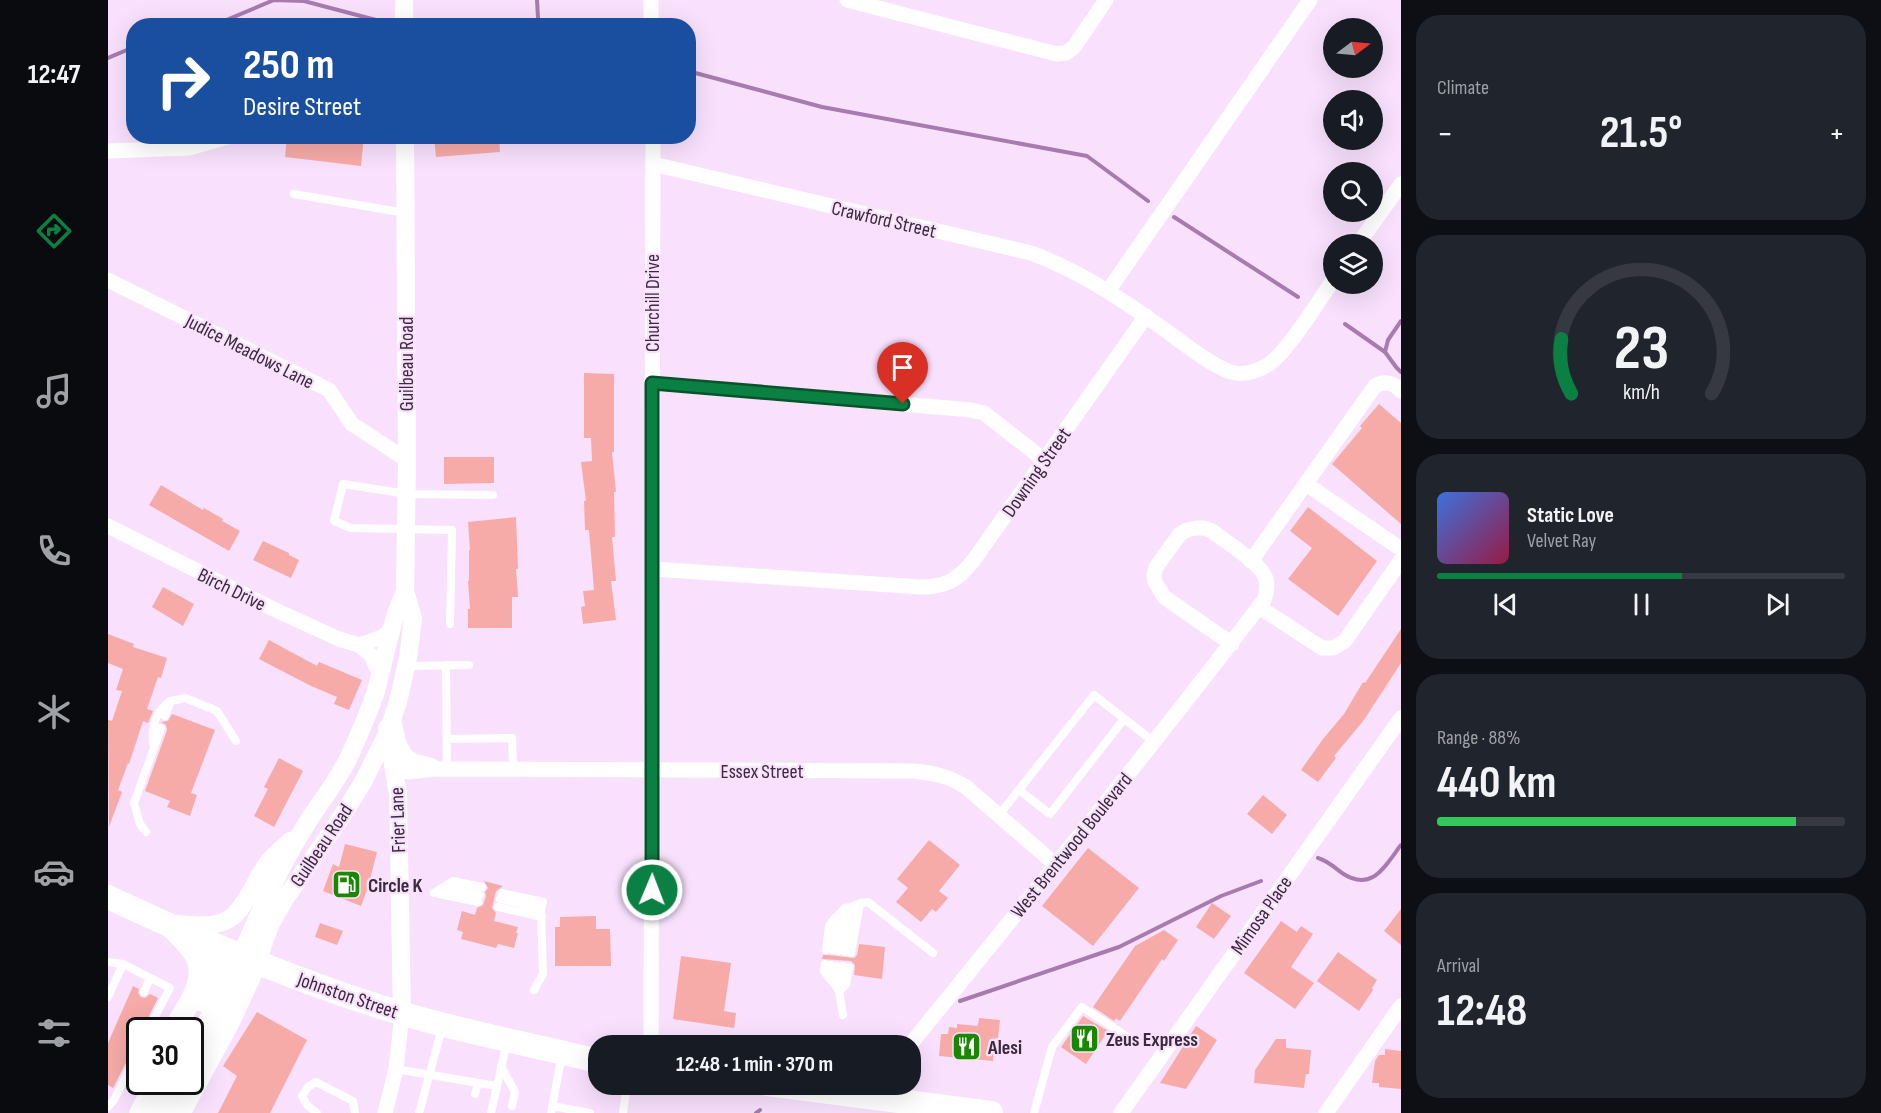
<!DOCTYPE html>
<html lang="en">
<head>
<meta charset="utf-8">
<style>
	body { margin:0; font-family:"Sofia Sans Condensed",sans-serif; background:#20242c; color:#f1f3f6; height:100vh; display:flex; flex-direction:column; font-size:22px; white-space:nowrap }
	* { box-sizing:border-box; margin:0 }
	p { font-size:20px; color:#9ea1a6 }
	.icon { flex:none; width:33px; height:33px; fill:none; stroke:currentColor; stroke-width:2; stroke-linecap:round; stroke-linejoin:round }
	.map { position:relative; flex:1; overflow:hidden }
	.drawer { display:flex; flex-direction:column; gap:15px; padding:15px; background:#0d0f14; width:480px }
	.drawer>* { flex:none }
	.banner { position:absolute; left:18px; top:18px; width:570px; height:126px; border-radius:24px; box-shadow:0 6px 24px #0002; background:#1a4fa0; color:#fff; overflow:hidden }
	.needle { width:39px; rotate:74deg }
	.tools { position:absolute; left:1215px; top:18px; display:grid; gap:12px }
	.tools a { display:grid; place-items:center; width:60px; height:60px; border-radius:50%; background:#171b24; box-shadow:0 6px 24px #0002; font-size:30px }
	.speed { position:absolute; left:18px; top:1017px; display:flex; gap:12px; font-size:30px; font-weight:700; text-align:center }
	.speed>* { display:grid; place-content:center; width:78px; height:78px; border-radius:50%; background:#171b24; box-shadow:0 6px 24px #0002; line-height:1 }
	.speed .limit { border:3px solid #111; border-radius:9px; background:#fff; color:#111 }
	.pin { position:absolute; display:grid; place-items:center; width:51px; height:51px; color:#fff; margin:-62px -26px; border-radius:50% 50% 50% 0; rotate:-45deg; box-shadow:0 0 6px #0007 }
	.pin .icon { rotate:45deg }
	.me { position:absolute; width:66px; margin:-33px; rotate:1deg; stroke-linejoin:round; filter:drop-shadow(0 0 4px #0008) }
	.turn { display:flex; align-items:center; gap:21px; height:126px; padding:0 18px; font-size:27px }
	.turn .icon { width:78px; height:78px; stroke-width:2.5 }
	.turn b { display:block; font-size:42px; line-height:51px }
	.big { font-size:45px; font-weight:700; line-height:1.1 }
	.drawer .card { flex:1; display:flex; flex-direction:column; justify-content:center; gap:9px; min-width:0; padding:0 21px; border-radius:24px; background:#20242c }
	.drawer .dial { align-items:center; gap:0 }
	.dial svg { height:156px; overflow:visible; fill:none; stroke:#363941; stroke-width:7; stroke-linecap:round; text-anchor:middle }
	.dial text { fill:#f1f3f6; stroke:none }
	.song { display:flex; align-items:center; gap:18px }
	.cover { width:72px; height:72px; border-radius:9px; background:linear-gradient(135deg,hsl(220 70% 55%),hsl(340 70% 35%)) }
	.played { height:6px; border-radius:3px; background:linear-gradient(90deg,#0b8043 60%,#363941 60%) }
	.keys { display:flex; justify-content:space-around; direction:ltr }
	.heat { display:flex; justify-content:space-between; align-items:center; font-size:33px; direction:ltr }
	.charge { height:9px; border-radius:4px; background:linear-gradient(90deg,#34c759 88%,#363941 0) }
	.trip { position:absolute; left:480px; top:1035px; width:333px; height:60px; border-radius:24px; background:#171b24; box-shadow:0 6px 24px #0002; font-weight:700; line-height:60px; text-align:center }
	main { display:flex; flex:1; min-height:0 }
	.menu { display:flex; flex-direction:column; width:108px; justify-content:space-around; align-items:center; background:#090b0e; color:#9ea1a6 }
	.menu .icon { width:42px; height:42px }
	.menu .current { color:#0b8043 }
	.menu b { font-size:27px; color:#f1f3f6 }
	.map>svg:first-child { display:block }
	.lines { fill:none; stroke-linecap:round; stroke-linejoin:round }
	.stream { stroke:#a77baf; stroke-width:4 }
	.building { fill:#f7aba8 }
	.service { stroke:#fff; stroke-width:8 }
	.minor { stroke:#fff; stroke-width:15 }
	.tertiary { stroke:#fff; stroke-width:18 }
	.secondary { stroke:#fff; stroke-width:21 }
	.primary { stroke:#fff; stroke-width:24 }
	.route-casing { stroke:#07532c; stroke-width:15 }
	.route { stroke:#0b8043; stroke-width:10 }
	.labels { text-anchor:middle; stroke-width:4.5; stroke-linejoin:round; paint-order:stroke }
	.street-label { font-size:20px; fill:#392a3c; stroke:#f9e1fd }
	.poi-label { font-size:20px; font-weight:bold; fill:#392a3c; stroke:#f9e1fd; text-anchor:start }
</style>
</head>
<body>
<main>
<nav class="menu">
<b>12:47</b>
<svg class="icon current" aria-label="directions" viewBox="0 0 24 24"><path d="M12 3l9 9-9 9-9-9zM9 14v-3h6M13 9l2 2-2 2"/></svg>
<svg class="icon" aria-label="music" viewBox="0 0 24 24"><path d="M9 18V5l10-2v13"/><circle cx="6" cy="18" r="3"/><circle cx="16" cy="16" r="3"/></svg>
<svg class="icon" aria-label="phone" viewBox="0 0 24 24"><path d="M5 4h4l2 5-3 2q2 4 5 5l2-3 5 2v4C11 20 4 13 5 4z"/></svg>
<svg class="icon" aria-label="climate" viewBox="0 0 24 24"><path d="M12 3v18M4 7l16 10M4 17L20 7"/></svg>
<svg class="icon" aria-label="car" viewBox="0 0 24 24"><path d="M5 17H2v-5l4-1 3-4h7l3 4 3 1v5h-3M9 17h6M6 11h13"/><circle cx="7" cy="17" r="2"/><circle cx="17" cy="17" r="2"/></svg>
<svg class="icon" aria-label="filters" viewBox="0 0 24 24"><path d="M4 7h16M4 17h16"/><circle cx="9" cy="7" r="2"/><circle cx="15" cy="17" r="2"/></svg>
</nav>
<div class="map">
<svg width="1293" height="1113" viewBox="0 0 1293 1113">
	<rect width="100%" height="100%" fill="#f9e1fd"/>
	<g class="lines">
		<g class="stream">
			<path d="M320,21L332,26"/>
			<path d="M104,26L166,0L196,1L268,20"/>
			<path d="M428,26L430,18L429,0"/>
			<path d="M0,58L26,47"/>
			<path d="M580,71L714,107L979,156L1040,201"/>
			<path d="M1066,217L1190,297"/>
			<path d="M1237,324L1277,352L1288,367L1293,372"/>
			<path d="M1277,352L1280,340L1293,321"/>
			<path d="M1210,858C1220,861 1226,867 1234,873C1264,893 1277,866 1293,845"/>
			<path d="M852,1001L1011,947L1113,896L1153,881"/>
			<path d="M648,1113L652,1110"/>
		</g>
	</g>
	<g class="building">
		<path d="M179,136H256L253,166L177,157Z"/>
		<path d="M326,136H391L392,152L328,157Z"/>
		<path d="M476,373L506,374V452H504L508,492H506L507,537H504L508,581H503L508,620L475,624L473,607L477,606L475,591L486,590L481,530H477L476,501H478L473,462L484,461L483,438H476Z"/>
		<path d="M1271,404L1293,423V524L1224,464L1254,428L1252,426Z"/>
		<path d="M336,457H386V483L336,484Z"/>
		<path d="M53,485L95,510L96,508L115,519L114,521L132,531L121,551L41,505Z"/>
		<path d="M1200,507L1269,561L1230,616L1180,579L1204,548L1182,531Z"/>
		<path d="M408,517L410,569H408L410,597H404V628H360V609H362L360,581H361V550H362L360,522Z"/>
		<path d="M155,541L181,553V555L191,560L183,578L145,560Z"/>
		<path d="M55,587L86,604L75,626L44,607Z"/>
		<path d="M1293,629V663L1256,720L1226,756L1228,758L1210,782L1193,770L1215,739L1236,714L1255,682L1257,683Z"/>
		<path d="M0,634L26,644L25,647L59,658L53,678L50,677L39,709L45,711L40,723L35,721L21,764L20,763L10,790L14,792L1,827L0,720L4,721L14,691L8,690L15,669L0,663Z"/>
		<path d="M161,640L209,666L211,662L254,680L241,710L226,704L229,697L203,686L151,659Z"/>
		<path d="M64,714L107,730L83,793L89,795L82,816L59,807L62,801L37,791L59,730L58,725L53,722L60,721Z"/>
		<path d="M171,758L195,771L166,827L146,816L160,789L156,787Z"/>
		<path d="M1155,795L1179,815L1164,834L1139,814Z"/>
		<path d="M821,840L852,865L831,891L840,898L828,912L824,909L813,922L788,902L800,888L789,879Z"/>
		<path d="M237,844L269,852L262,879H263L253,906L215,891L225,864L231,867Z"/>
		<path d="M980,848L1031,888L985,946L934,906Z"/>
		<path d="M376,881L395,886L388,891L384,908L388,913L386,921L410,927L408,933H410L406,948L390,944L388,948L353,939L355,932L349,930L354,911L367,915L369,908L375,905L378,896L377,892L380,888Z"/>
		<path d="M1104,903L1123,916L1106,939L1088,927Z"/>
		<path d="M1293,909V945L1276,931Z"/>
		<path d="M488,916V929H502L503,966H447V927H452V917Z"/>
		<path d="M1173,921L1189,932L1193,926L1205,934L1183,967L1206,983L1187,1009L1136,973Z"/>
		<path d="M212,923L235,931L229,945L207,937Z"/>
		<path d="M1056,930L1070,940L1056,961L1054,959L1012,1021L1008,1018L1006,1021L985,1007L1027,946Z"/>
		<path d="M751,944L777,947L774,979L746,975L747,965L743,961L714,959L715,955H721L746,958L749,955Z"/>
		<path d="M1230,952L1269,980L1264,988L1265,990L1251,1011L1209,981Z"/>
		<path d="M573,956L623,963L616,1011L628,1013L626,1028L565,1019Z"/>
		<path d="M25,986L31,989L30,993L33,997L37,998L42,994L50,998L34,1030H32V1041L27,1045L5,1088L0,1085V1043Z"/>
		<path d="M149,1012L199,1040L162,1113H110L129,1076L115,1066Z"/>
		<path d="M975,1016L1000,1031L978,1064L953,1047Z"/>
		<path d="M871,1018L892,1020L890,1038H887L885,1061L831,1056L833,1034H840L841,1027L849,1028V1024L870,1026Z"/>
		<path d="M1088,1026L1109,1040L1078,1089L1052,1083Z"/>
		<path d="M1168,1039H1178V1048L1203,1050L1201,1074H1198L1196,1088L1146,1083L1147,1070Z"/>
		<path d="M1277,1049L1293,1051V1089L1271,1087V1083H1264L1267,1061L1271,1055H1277Z"/>
	</g>
	<g class="lines">
		<g class="service">
			<path d="M186,194L297,213"/>
			<path d="M342,624L344,530L243,528L226,521L235,484L299,494L385,495"/>
			<path d="M338,665L339,769"/>
			<path d="M299,666L361,665"/>
			<path d="M57,716L63,701L77,698L109,711L128,741"/>
			<path d="M339,739L404,738L405,769"/>
			<path d="M45,743C44,726 47,712 62,701"/>
			<path d="M911,790L942,814L1016,719"/>
			<path d="M891,815L986,695L1046,742"/>
			<path d="M38,832L32,824L26,803L53,728"/>
			<path d="M333,892L345,889L372,895"/>
			<path d="M326,893L345,881L374,887"/>
			<path d="M394,893L435,902L433,909L435,974L426,990"/>
			<path d="M331,894L370,902"/>
			<path d="M392,899L433,909"/>
			<path d="M390,907L434,917"/>
			<path d="M718,950L721,926L727,918"/>
			<path d="M725,950L728,917L736,909"/>
			<path d="M731,951L737,908L743,907"/>
			<path d="M737,952L743,907L752,903"/>
			<path d="M743,953L752,903L760,902L825,953"/>
			<path d="M0,962L15,964L62,988L40,1030"/>
			<path d="M717,964L716,971L722,979"/>
			<path d="M723,965L722,979L727,985"/>
			<path d="M729,966L727,985L731,991"/>
			<path d="M732,990L735,966"/>
			<path d="M36,992L42,978"/>
			<path d="M0,997L15,964"/>
			<path d="M735,1015L731,991L738,985L741,967"/>
			<path d="M393,1066L407,1092L404,1106"/>
			<path d="M288,1069L388,1086"/>
			<path d="M367,1094L370,1083"/>
			<path d="M444,1106L482,1113"/>
			<path d="M0,1107L6,1100L32,1048"/>
			<path d="M209,1113L199,1105L194,1096L200,1087L208,1082L245,1101L247,1113"/>
			<path d="M311,1113L334,1028"/>
			<path d="M383,1113L399,1042"/>
			<path d="M443,1113L454,1054"/>
			<path d="M515,1113L519,1084"/>
			<path d="M926,1113L944,1047L974,1007L1020,1037"/>
		</g>
		<g class="minor">
			<path d="M543,0V26"/>
			<path d="M739,0L949,54L958,53L966,47L998,0"/>
			<path d="M0,151L81,148L123,136"/>
			<path d="M545,164L923,253C969,270 1009,296 1050,325C1069,338 1106,369 1127,373C1137,375 1149,371 1158,366C1178,355 1211,300 1226,279"/>
			<path d="M1250,244L1293,184"/>
			<path d="M0,280L221,390L244,424L299,460"/>
			<path d="M1000,291L1202,0"/>
			<path d="M544,383L863,410L876,413L936,460"/>
			<path d="M1198,484L1293,549"/>
			<path d="M0,526L163,608L231,639L251,645L263,655L272,675"/>
			<path d="M1143,561L1267,386C1277,380 1286,383 1293,391"/>
			<path d="M545,569L812,587C837,587 849,581 865,561L1038,316"/>
			<path d="M1151,607L1214,648H1225L1237,641L1293,560"/>
			<path d="M251,645L274,637L284,629"/>
			<path d="M287,725C289,738 292,755 306,761C313,763 318,763 326,767"/>
			<path d="M286,763L300,772L328,769L806,771C825,773 841,776 858,787L948,865"/>
			<path d="M543,1046L545,136"/>
			<path d="M801,1046C921,898 1041,751 1156,600C1159,591 1161,582 1155,573C1148,561 1117,541 1104,531L1096,528H1088L1079,530L1072,534L1048,567L1046,575L1047,582L1056,597L1124,644"/>
			<path d="M277,1113L288,1069L294,1014"/>
			<path d="M1013,1113L1293,718"/>
			<path d="M1218,1113L1293,1006"/>
		</g>
		<g class="tertiary">
			<path d="M296,0V26"/>
			<path d="M279,728L290,794L294,1014"/>
			<path d="M69,924C85,926 111,928 124,917C139,905 149,876 161,861C167,854 175,848 182,841"/>
			<path d="M133,955C152,912 171,868 196,828C211,803 230,781 242,755C251,734 261,713 268,691C277,657 283,622 297,591"/>
			<path d="M149,962L162,925L177,899L234,816L255,782L280,732L290,702L300,658L305,618L297,591L299,460L297,136"/>
		</g>
		<g class="secondary">
			<path d="M61,926C70,935 81,945 87,955C101,981 77,1009 65,1030"/>
			<path d="M94,1001C104,981 111,967 108,944"/>
			<path d="M82,1060L133,955"/>
			<path d="M32,1113L48,1082"/>
			<path d="M54,1113L71,1082"/>
			<path d="M72,1113L122,1021L149,962"/>
		</g>
		<g class="primary">
			<path d="M0,897C94,941 196,985 296,1014C360,1033 425,1045 490,1061"/>
			<path d="M659,1084L883,1113"/>
		</g>
	</g>
	<g class="lines">
		<defs>
			<path id="route" d="M544,890V383L795,404"/>
		</defs>
		<use href="#route" class="route-casing"/>
		<use href="#route" class="route"/>
	</g>
	<defs>
		<symbol id="fuel-square" viewBox="-11 -11 22 22"><rect x="-9" y="-9" width="18" height="18" rx="4" fill="#188702" stroke="#f9e1fd"/><path d="M-5.5-6h7V0h2V4h1.3V-2.5L3-4.5l.8-.8L6-3V5H2.5V1h-1V6h-7ZM-4.2-4.7v3.2H.2V-4.7Z" fill="#fff"/></symbol>
		<symbol id="restaurant-square" viewBox="-11 -11 22 22"><rect x="-9" y="-9" width="18" height="18" rx="4" fill="#188702" stroke="#f9e1fd"/><path d="M-5-6h1v4h1v-4h1v4h1v-4h1v5L-1.5 .5V6h-2V.5L-5-1ZM5-6V6H3V1.5H1.5Q1.5-4 5-6Z" fill="#fff"/></symbol>
	</defs>
	<g fill-rule="evenodd">
		<use href="#fuel-square" x="222" y="868" width="33" height="33"/>
		<use href="#restaurant-square" x="960" y="1022" width="33" height="33"/>
		<use href="#restaurant-square" x="842" y="1030" width="33" height="33"/>
	</g>
	<g class="labels">
		<g class="street-label">
			<text transform="translate(776 219) rotate(13)" y="7">Crawford Street</text>
			<text transform="translate(544 303) rotate(-90)" y="7">Churchill Drive</text>
			<text transform="translate(142 351) rotate(27)" y="7">Judice Meadows Lane</text>
			<text transform="translate(298 364) rotate(-90)" y="7">Guilbeau Road</text>
			<text transform="translate(928 472) rotate(-55)" y="7">Downing Street</text>
			<text transform="translate(124 589) rotate(26)" y="7">Birch Drive</text>
			<text x="654" y="778">Essex Street</text>
			<text transform="translate(289 820) rotate(-92)" y="7">Frier Lane</text>
			<text transform="translate(213 845) rotate(-56)" y="7">Guilbeau Road</text>
			<text transform="translate(963 845) rotate(-51)" y="7">West Brentwood Boulevard</text>
			<text transform="translate(1153 915) rotate(-55)" y="7">Mimosa Place</text>
			<text transform="translate(240 995) rotate(19)" y="7">Johnston Street</text>
		</g>
		<g class="poi-label">
			<text x="260" y="892">Circle K</text>
			<text x="998" y="1046">Zeus Express</text>
			<text x="880" y="1054">Alesi</text>
		</g>
	</g>
</svg>
<div class="tools">
<a><svg class="needle" viewBox="-14 -14 28 28"><path d="M0-13l5 13h-10z" fill="#e53935"/><path d="M0 13l5-13h-10z" fill="#9ea1a6"/></svg></a>
<a><svg class="icon" aria-label="sound" viewBox="0 0 24 24"><path d="M4 9h4l5-4v14l-5-4H4zM17 9q2 3 0 6"/></svg></a>
<a><svg class="icon" aria-label="search" viewBox="0 0 24 24"><circle cx="10" cy="10" r="6"/><path d="M15 15l6 6"/></svg></a>
<a><svg class="icon" aria-label="layers" viewBox="0 0 24 24"><path d="M12 4l9 5-9 5-9-5zM3 14l9 5 9-5"/></svg></a>
</div>
<div class="speed"><div class="limit">30</div></div>
<div class="pin" style="left:795px;top:404px;background:#d93025"><svg class="icon" aria-label="arrive" viewBox="0 0 24 24"><path d="M6 21V4h12l-3 4 3 4H6"/></svg></div>
<svg class="me" style="left:544px;top:890px" viewBox="-20 -20 40 40"><circle r="17" fill="#0b8043" stroke="#fff" stroke-width="3"/><path d="M0-11L8 9 0 5-8 9z" fill="#fff"/></svg>
<div class="trip">12:48 · 1 min · 370 m</div>
<div class="banner">
<div class="turn"><svg class="icon" aria-label="right" viewBox="0 0 24 24"><path d="M7 20v-9h11M14 6l5 5-5 5"/></svg><div><b>250 m</b>Desire Street</div></div>
</div>
</div>
<section class="drawer">
<div class="card"><p>Climate</p>
<div class="heat"><a>−</a><b class="big">21.5°</b><a>+</a></div>
</div>
<div class="card dial"><svg viewBox="0 0 100 80">
<path d="M14 69A42 42 0 1 1 86 69"/>
<path d="M14 69A42 42 0 0 1 9 41" stroke="#0b8043"/>
<text x="50" y="56" font-size="32" font-weight="700">23</text>
<text x="50" y="72" font-size="11">km/h</text>
</svg></div>
<div class="card">
<div class="song"><i class="cover"></i><div><b>Static Love</b><p>Velvet Ray</p></div></div>
<div class="played"></div>
<div class="keys"><svg class="icon" aria-label="previous" viewBox="0 0 24 24"><path d="M18 5L8 12l10 7zM5 5v14"/></svg><svg class="icon" aria-label="pause" viewBox="0 0 24 24"><path d="M8 5v14M16 5v14"/></svg><svg class="icon" aria-label="next" viewBox="0 0 24 24"><path d="M6 5l10 7-10 7zM19 5v14"/></svg></div>
</div>
<div class="card"><p>Range · 88%</p><b class="big">440 km</b><div class="charge"></div></div>
<div class="card"><p>Arrival</p><b class="big">12:48</b></div>
</section>
</main>
</body>
</html>
